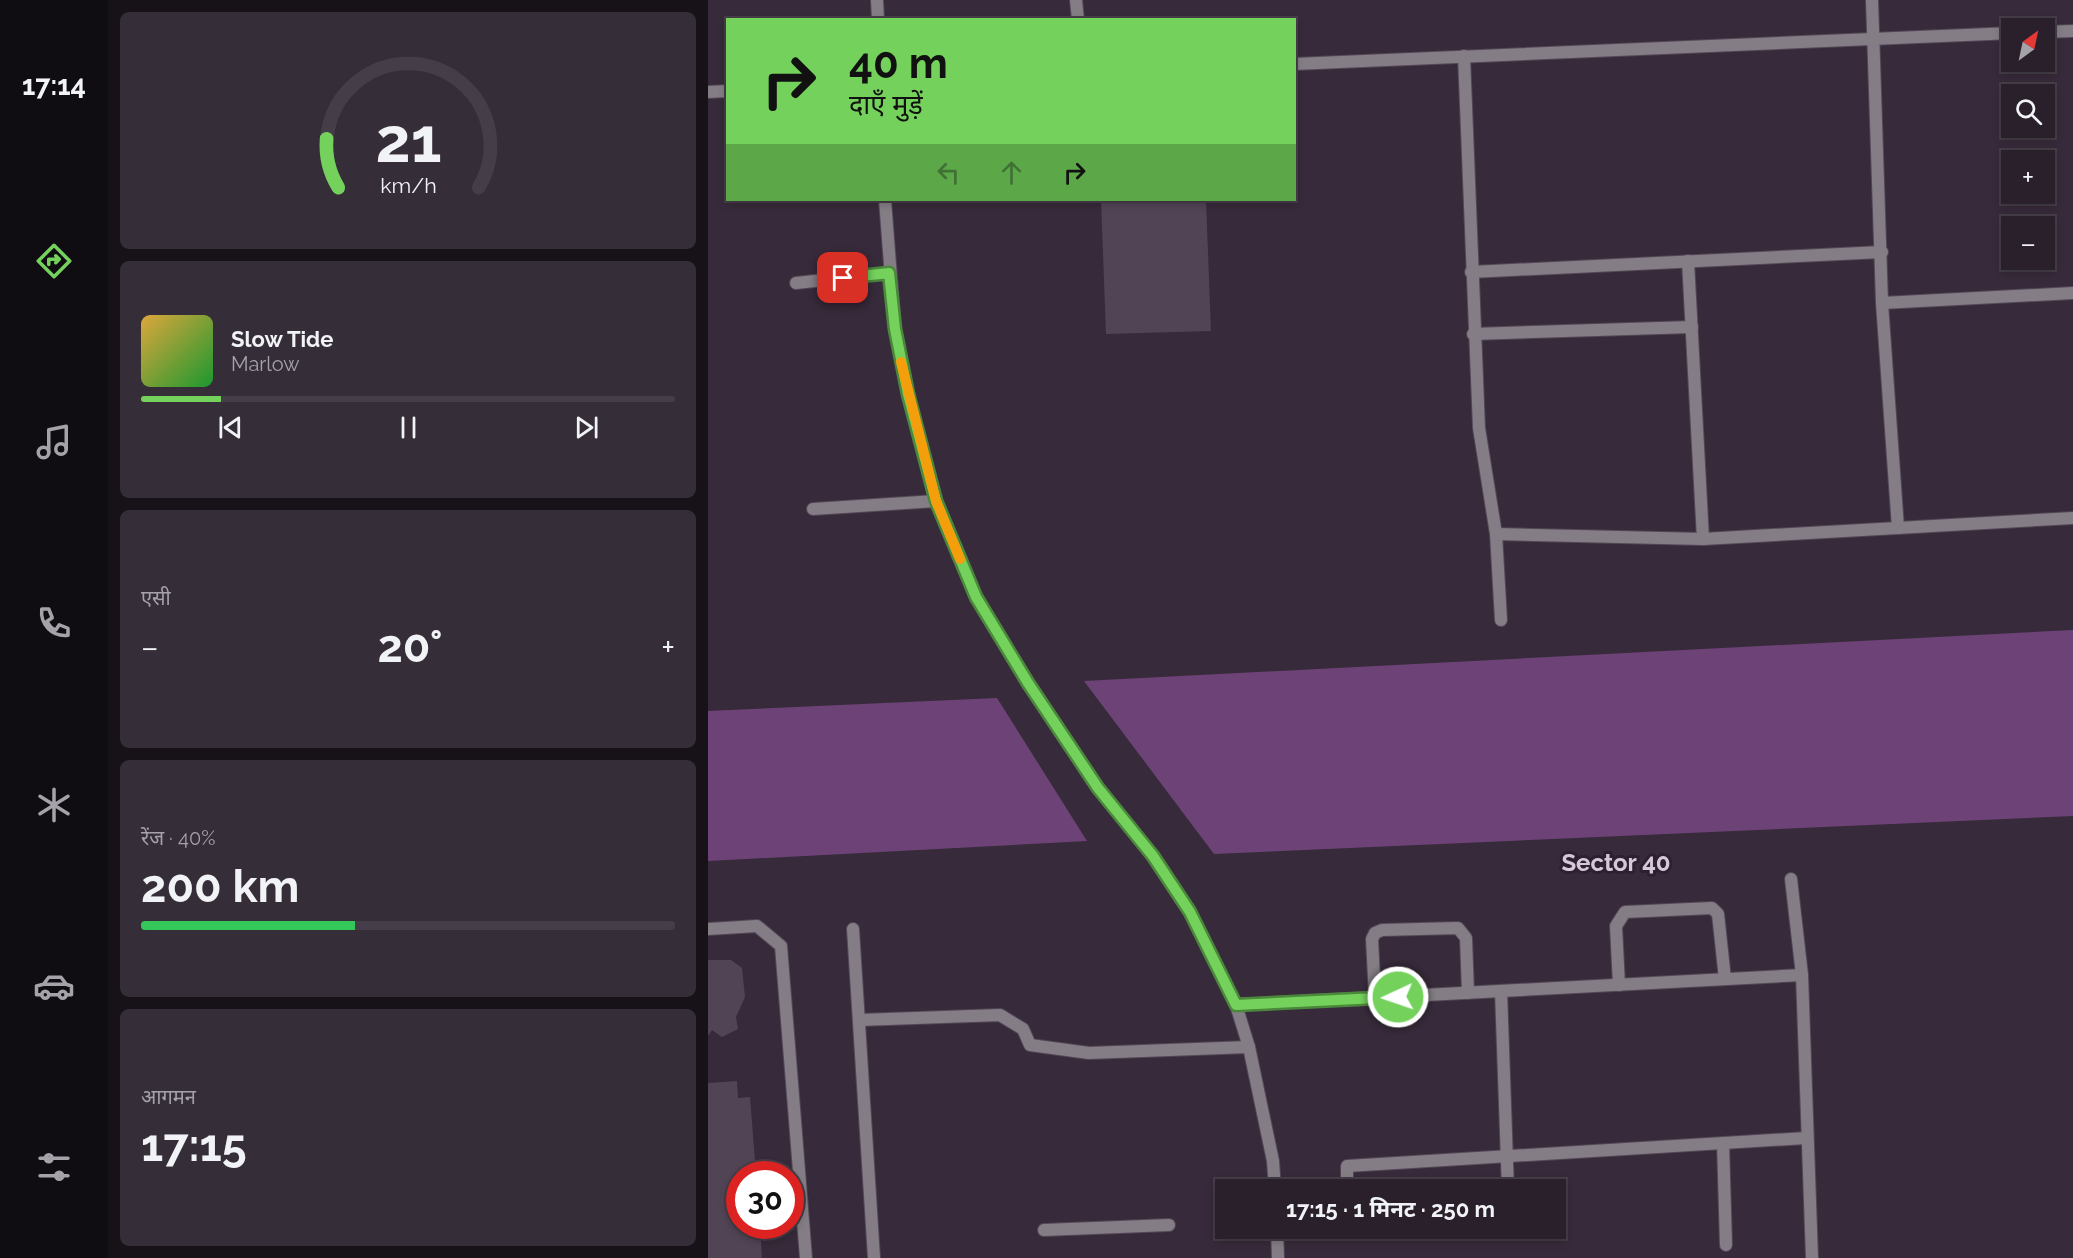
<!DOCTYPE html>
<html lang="hi">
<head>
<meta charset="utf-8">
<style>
	body { margin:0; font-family:Raleway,"Noto Sans Devanagari",sans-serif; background:#352d38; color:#f1f3f6; height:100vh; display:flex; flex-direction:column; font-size:22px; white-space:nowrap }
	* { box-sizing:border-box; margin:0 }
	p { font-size:20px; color:#a5a3a9 }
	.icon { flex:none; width:33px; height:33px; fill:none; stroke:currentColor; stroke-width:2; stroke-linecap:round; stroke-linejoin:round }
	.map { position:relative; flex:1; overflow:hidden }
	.panel { display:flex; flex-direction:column; gap:12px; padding:12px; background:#171218; width:600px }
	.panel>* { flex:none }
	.top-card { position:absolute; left:18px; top:18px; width:570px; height:183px; border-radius:0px; box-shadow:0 3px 9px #0003,0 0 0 2px #453e48; background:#74d25c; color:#111; overflow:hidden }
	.needle { width:39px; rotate:33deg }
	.fabs { position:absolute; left:1293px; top:18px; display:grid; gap:12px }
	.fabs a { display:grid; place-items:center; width:54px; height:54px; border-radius:0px; background:#29202c; box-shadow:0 3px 9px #0003,0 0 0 2px #453e48; font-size:30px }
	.speed { position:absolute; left:18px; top:1161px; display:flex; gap:12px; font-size:30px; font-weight:700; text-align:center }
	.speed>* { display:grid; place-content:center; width:78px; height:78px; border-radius:50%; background:#29202c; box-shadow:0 3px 9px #0003,0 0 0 2px #453e48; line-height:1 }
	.speed .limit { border:9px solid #d22; background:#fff; color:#111 }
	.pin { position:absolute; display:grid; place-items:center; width:51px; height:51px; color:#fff; margin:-26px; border-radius:12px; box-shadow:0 3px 9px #0006 }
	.me { position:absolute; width:66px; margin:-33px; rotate:267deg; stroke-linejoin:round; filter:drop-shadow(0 0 4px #0008) }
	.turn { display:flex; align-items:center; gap:21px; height:126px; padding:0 24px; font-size:27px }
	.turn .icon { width:78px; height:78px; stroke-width:2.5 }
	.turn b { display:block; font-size:42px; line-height:51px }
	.lanes { display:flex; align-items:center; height:57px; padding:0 24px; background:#0003; justify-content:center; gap:30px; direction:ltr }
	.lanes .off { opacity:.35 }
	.big { font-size:45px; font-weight:700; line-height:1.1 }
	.panel .card { flex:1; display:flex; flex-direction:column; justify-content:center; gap:9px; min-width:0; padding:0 21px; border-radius:9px; background:#352d38 }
	.panel .dial { align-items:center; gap:0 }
	.dial svg { height:156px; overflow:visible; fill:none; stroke:#453e48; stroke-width:7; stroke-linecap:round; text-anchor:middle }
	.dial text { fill:#f1f3f6; stroke:none }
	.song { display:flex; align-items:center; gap:18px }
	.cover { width:72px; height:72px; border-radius:9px; background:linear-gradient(135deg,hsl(40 70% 55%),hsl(130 70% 35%)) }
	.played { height:6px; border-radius:3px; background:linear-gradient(90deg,#74d25c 15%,#453e48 15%) }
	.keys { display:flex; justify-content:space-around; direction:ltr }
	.heat { display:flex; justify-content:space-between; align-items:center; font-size:33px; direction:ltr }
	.charge { height:9px; border-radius:4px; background:linear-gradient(90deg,#34c759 40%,#453e48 0) }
	.trip { position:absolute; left:507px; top:1179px; width:351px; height:60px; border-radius:0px; background:#29202c; box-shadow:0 3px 9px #0003,0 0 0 2px #453e48; font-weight:700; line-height:60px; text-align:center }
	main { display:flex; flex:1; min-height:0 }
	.tab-bar { display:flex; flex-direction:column; width:108px; justify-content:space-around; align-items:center; background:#100d12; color:#a5a3a9 }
	.tab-bar .icon { width:42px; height:42px }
	.tab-bar .on { color:#74d25c }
	.tab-bar b { font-size:27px; color:#f1f3f6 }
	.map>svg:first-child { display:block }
	.green { fill:#6d4377 }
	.building { fill:#514455 }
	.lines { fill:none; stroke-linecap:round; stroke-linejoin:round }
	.service-casing { stroke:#534756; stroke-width:14 }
	.minor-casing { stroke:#534756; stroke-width:14 }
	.service { stroke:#847d85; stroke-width:12 }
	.minor { stroke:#847d85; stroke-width:12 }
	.route-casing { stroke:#4b883c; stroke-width:15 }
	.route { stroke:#74d25c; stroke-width:10 }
	.slow { stroke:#f59e0b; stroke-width:10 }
	.labels { text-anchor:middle; stroke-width:6; stroke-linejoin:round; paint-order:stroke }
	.district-label { font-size:24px; font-weight:bold; fill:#d7c7db; stroke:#2d212f }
</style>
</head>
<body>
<main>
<nav class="tab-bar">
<b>17:14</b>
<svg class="icon on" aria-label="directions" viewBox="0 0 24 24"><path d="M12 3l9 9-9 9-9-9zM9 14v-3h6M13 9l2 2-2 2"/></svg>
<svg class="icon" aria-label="music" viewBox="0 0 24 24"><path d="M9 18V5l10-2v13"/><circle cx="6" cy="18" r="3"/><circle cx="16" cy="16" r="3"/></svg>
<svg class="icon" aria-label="phone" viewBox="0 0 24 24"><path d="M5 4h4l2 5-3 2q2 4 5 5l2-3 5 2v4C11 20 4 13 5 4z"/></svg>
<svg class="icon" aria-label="climate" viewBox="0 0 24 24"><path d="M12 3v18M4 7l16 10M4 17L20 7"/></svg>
<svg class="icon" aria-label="car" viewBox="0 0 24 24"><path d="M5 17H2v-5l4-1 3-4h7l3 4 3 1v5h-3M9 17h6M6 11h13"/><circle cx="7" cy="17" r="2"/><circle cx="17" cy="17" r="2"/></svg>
<svg class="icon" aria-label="filters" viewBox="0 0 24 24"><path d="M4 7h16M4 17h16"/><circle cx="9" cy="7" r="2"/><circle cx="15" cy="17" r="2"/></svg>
</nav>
<section class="panel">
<div class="card dial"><svg viewBox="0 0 100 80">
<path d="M14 69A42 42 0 1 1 86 69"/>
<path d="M14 69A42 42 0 0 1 8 44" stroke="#74d25c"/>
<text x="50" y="56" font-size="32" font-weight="700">21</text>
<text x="50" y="72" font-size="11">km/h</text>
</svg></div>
<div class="card">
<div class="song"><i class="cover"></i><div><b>Slow Tide</b><p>Marlow</p></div></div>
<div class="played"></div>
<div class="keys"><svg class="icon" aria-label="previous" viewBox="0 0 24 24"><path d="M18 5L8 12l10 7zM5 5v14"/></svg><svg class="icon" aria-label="pause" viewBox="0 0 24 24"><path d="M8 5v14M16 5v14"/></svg><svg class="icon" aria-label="next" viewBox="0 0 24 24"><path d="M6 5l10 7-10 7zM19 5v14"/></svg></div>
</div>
<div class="card"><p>एसी</p>
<div class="heat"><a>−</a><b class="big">20°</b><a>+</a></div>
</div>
<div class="card"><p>रेंज · 40%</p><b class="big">200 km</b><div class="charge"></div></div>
<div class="card"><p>आगमन</p><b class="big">17:15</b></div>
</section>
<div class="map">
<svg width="1365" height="1258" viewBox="0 0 1365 1258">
	<rect width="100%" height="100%" fill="#372a3a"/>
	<g class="green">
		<path d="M1365,630V816L506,854L376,681Z"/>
		<path d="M289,698L379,841L0,861V711Z"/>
	</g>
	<g class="building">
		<path d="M393,200H498L503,331L398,334Z"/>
		<path d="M0,960H23L34,968L37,997L28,1017L30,1029L14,1037L4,1030L0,1036Z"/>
		<path d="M29,1081L30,1098L42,1097L48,1174H32V1226H52L54,1258H0V1083Z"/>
	</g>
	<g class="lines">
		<defs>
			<g id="service">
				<path d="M88,283L181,273"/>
				<path d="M105,509L228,501"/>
				<path d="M0,929L49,926L73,946L98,1258"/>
				<path d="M151,1020L292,1015L315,1029L322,1045L381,1053L541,1047"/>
				<path d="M336,1230L461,1225"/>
			</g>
			<g id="minor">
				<path d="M169,0L170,20"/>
				<path d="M368,0L370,20"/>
				<path d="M1164,0L1174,303L1190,528"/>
				<path d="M1336,32L1365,31"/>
				<path d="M756,56L771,428L788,534L793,620"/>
				<path d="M586,64L1304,33"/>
				<path d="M0,92L20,91"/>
				<path d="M177,200L187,329L200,394L228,501L268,597L320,683L390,788L445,856L482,912L528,1005L541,1047L565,1161L567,1190"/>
				<path d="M980,261L995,539"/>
				<path d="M763,272L1174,252"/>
				<path d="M1174,303L1365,293"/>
				<path d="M765,334L984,327"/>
				<path d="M788,534L995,539L1365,518"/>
				<path d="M1083,879L1094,975L1104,1258"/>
				<path d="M145,929L166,1258"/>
				<path d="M911,985L908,926L917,912L1004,908L1010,914L1017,979"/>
				<path d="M793,991L800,1190"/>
				<path d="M667,998L664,939L667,933L674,930L750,928L758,938L760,993"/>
				<path d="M528,1005L1094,975"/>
				<path d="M1015,1143L1018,1245"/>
				<path d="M639,1190V1166L1098,1138"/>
				<path d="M569,1228L570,1258"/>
			</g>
		</defs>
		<use href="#service" class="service-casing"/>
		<use href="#minor" class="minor-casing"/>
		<use href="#service" class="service"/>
		<use href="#minor" class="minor"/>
	</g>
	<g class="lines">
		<defs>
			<path id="route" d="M135,278L181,273L187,329L200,394L228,501L268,597L320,683L390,788L445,856L482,912L528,1005L690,997"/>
		</defs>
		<use href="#route" class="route-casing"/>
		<use href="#route" class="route"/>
		<path class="slow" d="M193,362L228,501L252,559"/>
	</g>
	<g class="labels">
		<g class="district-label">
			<text x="908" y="871">Sector 40</text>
		</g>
	</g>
</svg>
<div class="fabs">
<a><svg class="needle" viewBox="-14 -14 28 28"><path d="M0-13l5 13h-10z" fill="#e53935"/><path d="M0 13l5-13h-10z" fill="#a5a3a9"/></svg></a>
<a><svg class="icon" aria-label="search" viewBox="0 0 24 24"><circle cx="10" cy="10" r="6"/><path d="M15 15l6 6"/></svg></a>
<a>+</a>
<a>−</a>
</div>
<div class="speed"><div class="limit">30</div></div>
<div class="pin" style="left:135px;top:278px;background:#d93025"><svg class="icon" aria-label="arrive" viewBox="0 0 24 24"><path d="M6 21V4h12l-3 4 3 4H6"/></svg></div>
<svg class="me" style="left:690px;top:997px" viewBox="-20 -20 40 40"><circle r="17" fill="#74d25c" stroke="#fff" stroke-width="3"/><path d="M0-11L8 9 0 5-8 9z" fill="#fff"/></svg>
<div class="trip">17:15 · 1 मिनट · 250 m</div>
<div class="top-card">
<div class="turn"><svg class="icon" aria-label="right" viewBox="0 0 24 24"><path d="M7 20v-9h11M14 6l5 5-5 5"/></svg><div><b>40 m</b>दाएँ मुड़ें</div></div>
<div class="lanes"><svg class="icon off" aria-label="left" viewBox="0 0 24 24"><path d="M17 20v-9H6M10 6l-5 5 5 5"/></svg><svg class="icon off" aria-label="ahead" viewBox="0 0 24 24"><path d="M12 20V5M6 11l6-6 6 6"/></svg><svg class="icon" aria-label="right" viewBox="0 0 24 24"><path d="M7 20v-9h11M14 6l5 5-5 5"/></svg></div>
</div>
</div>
</main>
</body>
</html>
